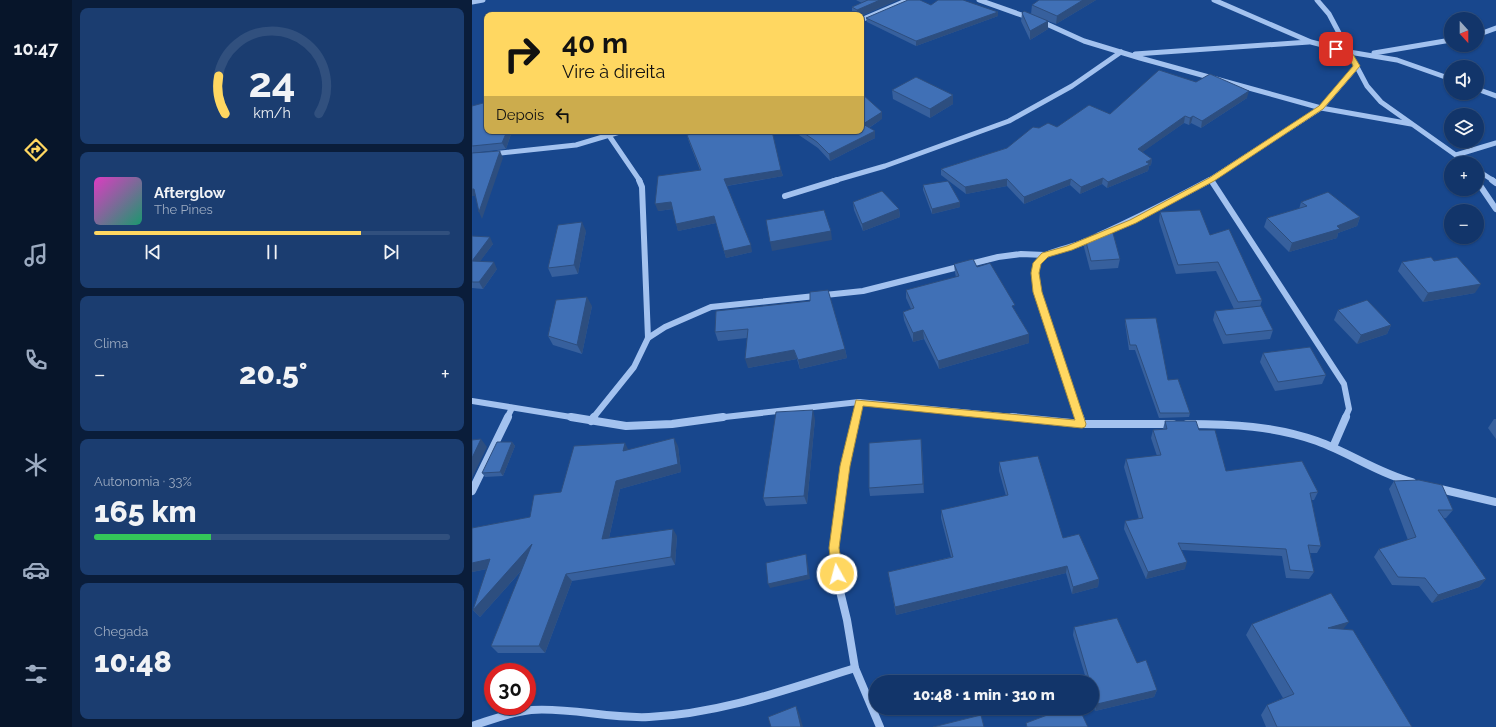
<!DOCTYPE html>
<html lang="pt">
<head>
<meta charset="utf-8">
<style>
	body { margin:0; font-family:Raleway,sans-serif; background:#1b3d70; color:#f1f3f6; height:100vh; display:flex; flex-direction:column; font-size:15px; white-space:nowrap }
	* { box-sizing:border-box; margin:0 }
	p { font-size:13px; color:#9cabc1 }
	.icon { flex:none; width:22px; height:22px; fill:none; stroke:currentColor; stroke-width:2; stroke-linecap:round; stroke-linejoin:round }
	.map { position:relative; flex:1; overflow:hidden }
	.sheet { display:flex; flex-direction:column; gap:8px; padding:8px; background:#0a1d3a; width:400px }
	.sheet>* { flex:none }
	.banner { position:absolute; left:12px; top:12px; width:380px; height:122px; border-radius:8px; box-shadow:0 1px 3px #0004,0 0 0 1px #31507e; background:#ffd761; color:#111; overflow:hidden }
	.needle { width:26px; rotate:159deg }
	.buttons { position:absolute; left:972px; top:12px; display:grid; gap:8px }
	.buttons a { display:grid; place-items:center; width:40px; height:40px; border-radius:50%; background:#12356a; box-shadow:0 1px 3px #0004,0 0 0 1px #31507e; font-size:20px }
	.speed { position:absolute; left:12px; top:663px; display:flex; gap:8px; font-size:20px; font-weight:700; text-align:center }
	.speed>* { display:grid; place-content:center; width:52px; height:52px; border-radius:50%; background:#12356a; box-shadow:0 1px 3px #0004,0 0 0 1px #31507e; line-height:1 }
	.speed .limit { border:6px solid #d22; background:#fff; color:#111 }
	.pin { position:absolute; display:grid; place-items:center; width:34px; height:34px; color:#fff; margin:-17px; border-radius:8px; box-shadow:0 2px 6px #0006 }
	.me { position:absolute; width:44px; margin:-22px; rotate:353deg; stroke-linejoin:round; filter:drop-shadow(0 0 3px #0008) }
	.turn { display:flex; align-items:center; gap:14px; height:84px; padding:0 12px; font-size:18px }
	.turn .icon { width:52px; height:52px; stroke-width:2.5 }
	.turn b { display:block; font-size:28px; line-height:34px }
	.then { display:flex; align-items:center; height:38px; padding:0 12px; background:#0003; gap:8px; font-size:15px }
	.big { font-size:30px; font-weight:800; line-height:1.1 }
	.sheet .card { flex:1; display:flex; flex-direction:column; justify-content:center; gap:6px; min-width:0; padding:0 14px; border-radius:8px; background:#1b3d70 }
	.sheet .dial { align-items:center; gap:0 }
	.dial svg { height:104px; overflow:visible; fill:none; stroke:#31507e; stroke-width:7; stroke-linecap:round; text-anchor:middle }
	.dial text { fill:#f1f3f6; stroke:none }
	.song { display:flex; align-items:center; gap:12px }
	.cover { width:48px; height:48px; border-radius:6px; background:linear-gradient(135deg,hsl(310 70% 55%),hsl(160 70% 35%)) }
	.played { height:4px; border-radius:2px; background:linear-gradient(90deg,#ffd761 75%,#31507e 75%) }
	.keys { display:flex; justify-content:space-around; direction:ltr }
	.heat { display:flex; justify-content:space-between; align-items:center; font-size:22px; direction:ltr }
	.charge { height:6px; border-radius:3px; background:linear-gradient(90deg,#34c759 33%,#31507e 0) }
	.trip { position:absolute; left:397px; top:675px; width:230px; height:40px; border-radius:20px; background:#12356a; box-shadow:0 1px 3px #0004,0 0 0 1px #31507e; font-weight:800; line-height:40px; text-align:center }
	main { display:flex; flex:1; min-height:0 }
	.tabs { display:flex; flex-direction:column; width:72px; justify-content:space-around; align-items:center; background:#07152a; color:#9cabc1 }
	.tabs .icon { width:28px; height:28px }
	.tabs .on { color:#ffd761 }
	.tabs b { font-size:18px; color:#f1f3f6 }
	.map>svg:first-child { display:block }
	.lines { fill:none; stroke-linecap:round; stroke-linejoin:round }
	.minor-far2 { stroke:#a3c2ef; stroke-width:5 }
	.minor-far1 { stroke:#a3c2ef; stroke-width:6 }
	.minor { stroke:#a3c2ef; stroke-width:8 }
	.wall { fill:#37609d }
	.shaded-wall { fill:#2d4e7f }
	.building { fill:#4070b6; stroke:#2d4e7f }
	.route { fill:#ffd761; stroke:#a68c3f }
</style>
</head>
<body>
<main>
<nav class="tabs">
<b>10:47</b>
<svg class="icon on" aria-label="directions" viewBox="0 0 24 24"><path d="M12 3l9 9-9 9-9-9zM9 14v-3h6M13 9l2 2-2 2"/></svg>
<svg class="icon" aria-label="music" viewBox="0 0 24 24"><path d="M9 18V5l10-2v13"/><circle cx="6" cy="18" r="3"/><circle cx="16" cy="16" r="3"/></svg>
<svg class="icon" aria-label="phone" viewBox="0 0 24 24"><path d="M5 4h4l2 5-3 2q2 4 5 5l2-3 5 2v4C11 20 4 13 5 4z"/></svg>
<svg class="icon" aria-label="climate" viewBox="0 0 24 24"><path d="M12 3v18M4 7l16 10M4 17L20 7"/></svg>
<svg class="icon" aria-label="car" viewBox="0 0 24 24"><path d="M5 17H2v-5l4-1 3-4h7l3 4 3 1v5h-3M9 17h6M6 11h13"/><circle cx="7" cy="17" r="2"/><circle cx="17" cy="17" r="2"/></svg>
<svg class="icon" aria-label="filters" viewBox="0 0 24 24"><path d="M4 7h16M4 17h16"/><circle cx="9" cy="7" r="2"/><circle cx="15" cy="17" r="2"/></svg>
</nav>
<section class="sheet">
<div class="card dial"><svg viewBox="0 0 100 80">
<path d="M14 69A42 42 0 1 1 86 69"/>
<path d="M14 69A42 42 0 0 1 9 40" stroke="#ffd761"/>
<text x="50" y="56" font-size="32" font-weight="700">24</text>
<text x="50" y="72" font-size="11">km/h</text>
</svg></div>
<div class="card">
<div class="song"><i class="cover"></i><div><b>Afterglow</b><p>The Pines</p></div></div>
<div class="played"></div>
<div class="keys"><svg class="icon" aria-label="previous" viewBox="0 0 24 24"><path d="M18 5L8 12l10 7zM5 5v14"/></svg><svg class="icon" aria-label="pause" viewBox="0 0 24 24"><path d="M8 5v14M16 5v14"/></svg><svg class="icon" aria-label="next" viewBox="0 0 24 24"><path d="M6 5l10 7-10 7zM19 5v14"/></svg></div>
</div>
<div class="card"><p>Clima</p>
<div class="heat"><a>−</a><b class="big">20.5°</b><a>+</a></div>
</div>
<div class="card"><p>Autonomia · 33%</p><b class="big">165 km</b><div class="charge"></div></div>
<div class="card"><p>Chegada</p><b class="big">10:48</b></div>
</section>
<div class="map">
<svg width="1024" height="727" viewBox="0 0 1024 727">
	<rect width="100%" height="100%" fill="#18478d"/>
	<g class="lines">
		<g class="minor-far2">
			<path d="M507,0L558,18"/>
			<path d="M742,0L839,42L877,52L925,60L979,79"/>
			<path d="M845,0L857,14L895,86L909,102L995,163"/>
			<path d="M0,2L11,0"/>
			<path d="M389,20L436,0"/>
			<path d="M568,21L612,41L668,58L849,108L939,124"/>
			<path d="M1005,35L1024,28"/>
			<path d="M902,53L979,40"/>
			<path d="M663,54L837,42"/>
			<path d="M1005,89L1024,96"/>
			<path d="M138,137L168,181"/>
			<path d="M20,154L104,145L151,131"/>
			<path d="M984,155L1024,143"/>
			<path d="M1005,170L1022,181"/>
			<path d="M739,180L740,181"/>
			<path d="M361,181L413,166L537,121L600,86L649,52"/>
			<path d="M736,181L849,108L885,66"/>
		</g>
		<g class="minor-far1">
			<path d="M739,180L872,384L877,409L873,418"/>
			<path d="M1020,180L1024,183"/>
			<path d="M1005,181L1024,209"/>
			<path d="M313,196L365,180"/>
			<path d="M176,338L193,327L239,307L391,291L526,257L549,254L573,255"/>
			<path d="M0,401L105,418"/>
			<path d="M35,418L40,408"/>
			<path d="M121,418L162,367L176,338L170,187L167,180"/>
			<path d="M244,418L387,402L550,418"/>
			<path d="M383,418L387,402"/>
			<path d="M608,418L565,292C564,283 560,270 566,262C574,251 594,249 607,244C652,225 695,203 738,180"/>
		</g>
		<g class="minor">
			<path d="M99,417L154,426L200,424L251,417"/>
			<path d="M384,417L373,466L362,548L367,587L375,620L383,668L408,727"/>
			<path d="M540,417L610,424H701"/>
			<path d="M608,417L610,424"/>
			<path d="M119,421L122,417"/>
			<path d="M715,424C759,424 803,426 845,441C878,453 906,473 940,482"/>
			<path d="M861,447L874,417"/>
			<path d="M964,488L1024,502"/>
			<path d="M0,491L36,417"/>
			<path d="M0,726C19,720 38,712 59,710C98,707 137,719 177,717C248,714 316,689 383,668"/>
		</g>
	</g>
	<g class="wall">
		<path d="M384,0H426L389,16V15H380V7L390,3Z"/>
		<path d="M624,0L584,24L576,21V29L558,40L549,21L550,13L559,14L560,5Z"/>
		<path d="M459,5L526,12V16L444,46L395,22L394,18Z"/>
		<path d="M724,82L775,98L729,128L719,123L717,125L712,123L670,152L680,159L679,165L677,166L676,171L635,188L630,184L608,194L598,185L552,204L535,186L494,194L469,175V169L535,148L567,128L585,127L638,114Z"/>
		<path d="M420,90L481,95V104L458,118L421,99Z"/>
		<path d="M0,106L40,131L34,149L0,153Z"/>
		<path d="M410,119L397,128L403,131V138L358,161L346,148L321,131H389Z"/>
		<path d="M215,135L309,170L311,176L255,186L280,252L254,258L244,223L206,231L201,209L186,211L228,170L217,142Z"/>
		<path d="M451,185L488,202V207L460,214L451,190Z"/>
		<path d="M381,202L427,209L428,217L391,231L382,210Z"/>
		<path d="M829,202L888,217L885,226L866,233L865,238L817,252L792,227L795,218L827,209Z"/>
		<path d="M688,212L738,235L790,300L788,307L801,330L798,339L751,344L741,320L743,311L762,309L744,271L704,274L687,221Z"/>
		<path d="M114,231L106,274L80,277L76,268Z"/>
		<path d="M0,236L21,244L8,261L25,269L11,289L0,288Z"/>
		<path d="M613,238L648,259L646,268L618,270L612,247Z"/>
		<path d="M962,261L1003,293L951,302L926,271L930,262Z"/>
		<path d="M482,264L505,267L542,309L557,334V343L467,369L452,339L441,342L432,320L431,312L439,309L434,298V290L484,277L483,273Z"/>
		<path d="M120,306L110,354L81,345L76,336Z"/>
		<path d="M866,310L919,325L915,334L885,344L862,320Z"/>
		<path d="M244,311L373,349L375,358L328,369L325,359L276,368L275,338L246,341L243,332Z"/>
		<path d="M653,319L718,413L717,417L687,418L663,350H657L653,323Z"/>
		<path d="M791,353L854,375L850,384L803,391L788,362Z"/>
		<path d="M343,419L335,504L294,506L291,498Z"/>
		<path d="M1022,419H1024V439L1016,428Z"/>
		<path d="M693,421L727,430L754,471L846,492L842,500H839L849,546L845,553H838L842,572L837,579L814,578L810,556L710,550L713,569L674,579L652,529L653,521L667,519L652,467L654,459L685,456L679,438L681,430L691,429Z"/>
		<path d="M40,442L43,446L31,476L13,477L10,473Z"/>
		<path d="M206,446L209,472L148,489L137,538L205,536L203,565L100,581L73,653H26L19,646L50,570L8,617L1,610L15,569L0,572V528L58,517L89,492L157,450Z"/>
		<path d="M450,448L452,493L398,496L397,488Z"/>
		<path d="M527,462L591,538L627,579L626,587L600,594L594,573L424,615L416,572L479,557L469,518V510L534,496L527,471Z"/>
		<path d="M922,481L981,510L974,518H971L1014,579L1007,587L960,603L947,586L920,585L902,557L907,549L936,540L917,489Z"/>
		<path d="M780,624L871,629L940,727H794L789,715L795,705L811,698L774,635Z"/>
		<path d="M602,627L665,663L685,690L682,697L623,711L620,700V682H615L601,635Z"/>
	</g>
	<g class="shaded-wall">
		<path d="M408,0H426L389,16V15H386L385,10Z"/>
		<path d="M611,0H624L584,24L585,16Z"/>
		<path d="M526,12V16L444,46V41Z"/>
		<path d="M576,21V29L558,40V31Z"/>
		<path d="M777,91L775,98L729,128L730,121Z"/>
		<path d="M481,95V104L458,118V109Z"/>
		<path d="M410,112V119L392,131L391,124Z"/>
		<path d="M713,116L712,123L665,156L666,149Z"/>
		<path d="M721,116L719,123L717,125L718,118Z"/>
		<path d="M35,131H40L34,149L30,143Z"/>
		<path d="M403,131V138L358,161L357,154Z"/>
		<path d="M28,151L31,158L10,219L7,212Z"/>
		<path d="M680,159L679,165L677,166L676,171L635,188L636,182L674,162Z"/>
		<path d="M309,170L311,176L254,186L252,179Z"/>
		<path d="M631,178L630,184L608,194L609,187Z"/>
		<path d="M535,179V186L494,194L493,187Z"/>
		<path d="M599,179L598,185L552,204V197Z"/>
		<path d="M0,189H2L6,196H0Z"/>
		<path d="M199,202L201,209L186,211L183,204Z"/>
		<path d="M488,202V207L460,214V209Z"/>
		<path d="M427,209L428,217L391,231L390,224Z"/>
		<path d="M242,216L244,223L206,231L204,224Z"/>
		<path d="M888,217L885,226L866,233L865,238L817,252L820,243Z"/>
		<path d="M110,222L114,231L106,274L102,265Z"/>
		<path d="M359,231L360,240L300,251L298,242Z"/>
		<path d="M18,237L21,244L4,267L0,261Z"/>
		<path d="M279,245L280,252L254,258L252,251Z"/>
		<path d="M22,262L25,269L11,289L7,282Z"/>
		<path d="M1009,284L1003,293L951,302L956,293Z"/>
		<path d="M115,297L120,306L110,354L105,345Z"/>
		<path d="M919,325L915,334L885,344L889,335Z"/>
		<path d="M451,330L452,339L441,342V333Z"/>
		<path d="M557,334V343L467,369L466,361Z"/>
		<path d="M373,349L375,358L328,369L326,360Z"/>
		<path d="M322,350L325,359L276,368L273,359Z"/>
		<path d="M341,410L343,419L335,504L332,496Z"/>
		<path d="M202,438L206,446L209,472L148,489L135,547L130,539L144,481Z"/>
		<path d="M9,439L15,447L0,478V458Z"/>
		<path d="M449,439L450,448L452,493L451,484Z"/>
		<path d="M40,442L43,446L31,476L28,472Z"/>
		<path d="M153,443L157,451H151Z"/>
		<path d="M201,529L205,536L203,565L199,557Z"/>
		<path d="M60,544L66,552L8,617L1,610Z"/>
		<path d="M334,554L335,558L338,579L298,588L296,584Z"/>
		<path d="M18,559L25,567L0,572V563Z"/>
		<path d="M715,562L713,569L674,579L676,572Z"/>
		<path d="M595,566L594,573L424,615L423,607Z"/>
		<path d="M94,574L100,581L73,653L67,646Z"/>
		<path d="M627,579L626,587L600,594L601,587Z"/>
		<path d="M1014,579L1007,587L960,603L966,595Z"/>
		<path d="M877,622L869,632L856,628Z"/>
		<path d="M685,690L682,697L623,711L625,704Z"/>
		<path d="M324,706L327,713L331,727H329Z"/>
	</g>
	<g class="building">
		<path d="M396,0H408L385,10L380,7Z"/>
		<path d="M436,0H448L459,5L466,0H491L526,12L444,41L394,18Z"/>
		<path d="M567,0H611L585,16L560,5Z"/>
		<path d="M552,11L576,21L558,31L550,13Z"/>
		<path d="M687,70L724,82L738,74L777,91L730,121L721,116L718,118L713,116L666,149L680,159L674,162L678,164L636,182L631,178L609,187L599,179L552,197L535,179L493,187L469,169L535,148L561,127L567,128L576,123L585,127L617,105L638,114Z"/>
		<path d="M444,77L481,95L458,109L420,90Z"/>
		<path d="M389,93L410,112L391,124L403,131L357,154L345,142L329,131H389Z"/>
		<path d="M15,102V131H35L30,143L0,146V106Z"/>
		<path d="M234,131H300L309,170L252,179L279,245L252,251L242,216L204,224L199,202L183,204L186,176L229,170L215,135Z"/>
		<path d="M28,151L7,212L2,189H0V153Z"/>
		<path d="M476,181L488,202L460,209L451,185Z"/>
		<path d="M410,191L427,209L390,224L381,202Z"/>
		<path d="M856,192L888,217L865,226L868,229L820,243L795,218L835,206L829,202Z"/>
		<path d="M352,210L359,231L298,242L294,220Z"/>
		<path d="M728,210L738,235L757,229L790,300L766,302L746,262L706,265L688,212Z"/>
		<path d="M110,222L102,265L76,268L86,225Z"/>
		<path d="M641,233L648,259L619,261L613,238L622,234Z"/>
		<path d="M0,236L18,237L0,261Z"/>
		<path d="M959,257L962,261L985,257L1009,284L956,293L930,262Z"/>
		<path d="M501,259L505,267L518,263L543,305L540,306L557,334L466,361L451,330L441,333L431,312L442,308L434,290L487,276L482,264Z"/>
		<path d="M0,261L22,262L7,282H0Z"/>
		<path d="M356,290L373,349L326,360L322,350L273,359L276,329L243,332L244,311L338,301V292Z"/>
		<path d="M115,297L105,345L76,336L84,300Z"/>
		<path d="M895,300L919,325L889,335L866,310Z"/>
		<path d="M789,306L801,330L754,335L743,311Z"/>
		<path d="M684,318L696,380L706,379L718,413H688L664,345H658L653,319Z"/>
		<path d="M838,347L854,375L806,382L791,353Z"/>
		<path d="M341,410L332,496L291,498L304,412Z"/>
		<path d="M693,421H724L727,430H743L754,471L830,461L846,492L838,493L849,546L836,545L842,572L818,570L814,549L706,543L715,562L676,572L653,521L671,518L654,459L689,455L681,430L695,429Z"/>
		<path d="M202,438L206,464L144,481L130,539L201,529L199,557L94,574L67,646H19L60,544L1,610L18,559L0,563V528L58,517L62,495L89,492L102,446L153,443L151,451Z"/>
		<path d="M9,439L0,458V440Z"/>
		<path d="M449,439L451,484L397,488V443Z"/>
		<path d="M25,442H40L28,472L10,473Z"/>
		<path d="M566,456L591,538L607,534L627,579L601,587L595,566L423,607L416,572L481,557L469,510L536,495L527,462Z"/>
		<path d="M947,480L970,485L981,510H966L1014,579L966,595L953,578L926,577L907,549L944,537L922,481Z"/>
		<path d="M334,554L336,575L296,584L294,563Z"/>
		<path d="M859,593L877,622L856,628L881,630L940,727H805L795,705L822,694L780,624Z"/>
		<path d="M645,618L665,663L674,660L685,690L625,704L620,687V682H618L602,627Z"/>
		<path d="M324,706L329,727H299L296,717Z"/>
		<path d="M594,708H607L616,727H555L554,723Z"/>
		<path d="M509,715L512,727H461Z"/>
	</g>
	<path class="route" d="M864,47L879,51L888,66L851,109L742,181L664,223L600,250L576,257L569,264L567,273L570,292L614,424L613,427L610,428L391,406L378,466L367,548L371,574L369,577L365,579L361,577L357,548L368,466L384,400L603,420L561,292L559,273L561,263L570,253L595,246L658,220L737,178L847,106L881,66L875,53L862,50V47Z"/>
</svg>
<div class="buttons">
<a><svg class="needle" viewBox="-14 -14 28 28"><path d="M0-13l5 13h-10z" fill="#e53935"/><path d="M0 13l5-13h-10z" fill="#9cabc1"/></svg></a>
<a><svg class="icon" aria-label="sound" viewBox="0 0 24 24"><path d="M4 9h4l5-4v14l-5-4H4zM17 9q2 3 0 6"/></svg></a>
<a><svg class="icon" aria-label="layers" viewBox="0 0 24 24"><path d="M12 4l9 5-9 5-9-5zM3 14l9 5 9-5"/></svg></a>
<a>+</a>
<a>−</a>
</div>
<div class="speed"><div class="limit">30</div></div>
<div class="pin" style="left:864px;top:49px;background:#d93025"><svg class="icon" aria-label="arrive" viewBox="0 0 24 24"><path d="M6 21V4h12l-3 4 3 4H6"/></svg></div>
<svg class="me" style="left:365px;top:574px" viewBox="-20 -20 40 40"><circle r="17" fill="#ffd761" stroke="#fff" stroke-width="3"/><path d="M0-11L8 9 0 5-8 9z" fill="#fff"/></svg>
<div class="trip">10:48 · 1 min · 310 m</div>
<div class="banner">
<div class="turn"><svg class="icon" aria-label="right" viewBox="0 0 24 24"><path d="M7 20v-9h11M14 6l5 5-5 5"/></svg><div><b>40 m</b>Vire à direita</div></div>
<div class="then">Depois<svg class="icon" aria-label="left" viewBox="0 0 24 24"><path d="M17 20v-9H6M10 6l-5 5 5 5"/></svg></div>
</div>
</div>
</main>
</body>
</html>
